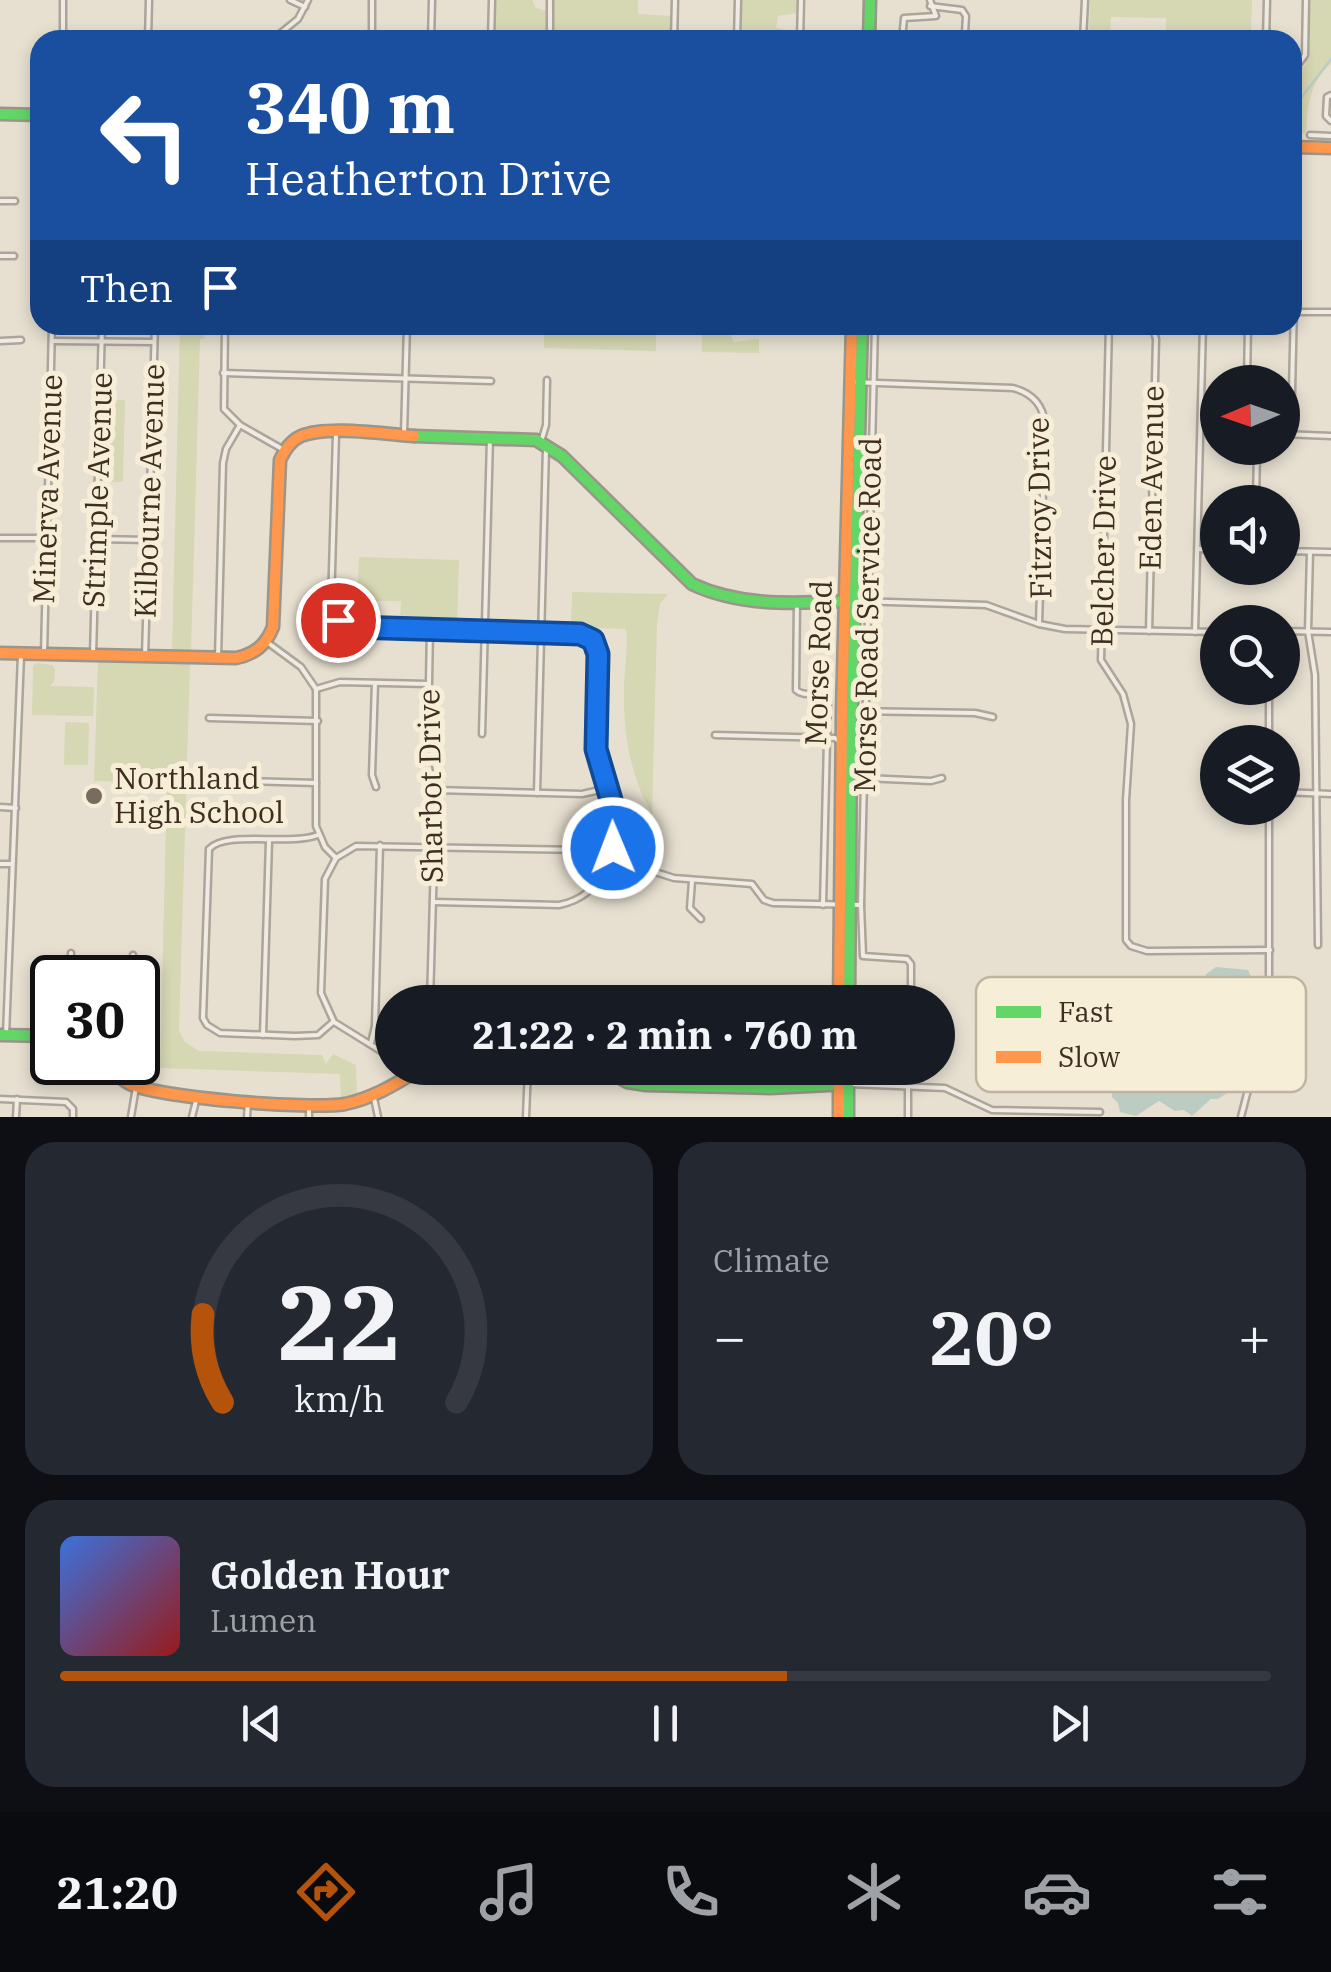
<!DOCTYPE html>
<html lang="en">
<head>
<meta charset="utf-8">
<style>
	body { margin:0; font-family:"IBM Plex Serif",serif; background:#242831; color:#f1f3f6; height:100vh; display:flex; flex-direction:column; font-size:38px; white-space:nowrap }
	* { box-sizing:border-box; margin:0 }
	p { font-size:32px; color:#9ea1a6 }
	.icon { flex:none; width:55px; height:55px; fill:none; stroke:currentColor; stroke-width:2; stroke-linecap:round; stroke-linejoin:round }
	.map { position:relative; height:1117px; overflow:hidden }
	.details { display:flex; flex-direction:column; gap:25px; padding:25px; background:#0d0f14; flex:1 }
	.details>* { flex:none }
	.banner { position:absolute; left:30px; top:30px; width:1272px; height:305px; border-radius:30px; box-shadow:0 5px 15px #0003; background:#1a4fa0; color:#fff; overflow:hidden }
	.needle { width:65px; rotate:268deg }
	.controls { position:absolute; left:1200px; top:365px; display:grid; gap:20px }
	.controls a { display:grid; place-items:center; width:100px; height:100px; border-radius:50%; background:#171b24; box-shadow:0 5px 15px #0003; font-size:50px }
	.speed { position:absolute; left:30px; top:955px; display:flex; gap:20px; font-size:50px; font-weight:700; text-align:center }
	.speed>* { display:grid; place-content:center; width:130px; height:130px; border-radius:50%; background:#171b24; box-shadow:0 5px 15px #0003; line-height:1 }
	.speed .limit { border:5px solid #111; border-radius:15px; background:#fff; color:#111 }
	.pin { position:absolute; display:grid; place-items:center; width:85px; height:85px; color:#fff; margin:-42px; border:5px solid #fff; border-radius:50%; box-shadow:0 2px 10px #0007 }
	.me { position:absolute; width:110px; margin:-55px; rotate:359deg; stroke-linejoin:round; filter:drop-shadow(0 0 8px #0008) }
	.turn { display:flex; align-items:center; gap:35px; height:210px; padding:0 50px; font-size:45px }
	.turn .icon { width:130px; height:130px; stroke-width:2.5 }
	.turn b { display:block; font-size:70px; line-height:85px }
	.then { display:flex; align-items:center; height:95px; padding:0 50px; background:#0003; gap:20px; font-size:38px }
	.big { font-size:75px; font-weight:800; line-height:1.1 }
	.details .widget { flex:1; display:flex; flex-direction:column; justify-content:center; gap:15px; min-width:0; padding:0 35px; border-radius:30px; background:#242831 }
	.details .dial { align-items:center; gap:0 }
	.dial svg { height:260px; overflow:visible; fill:none; stroke:#363941; stroke-width:7; stroke-linecap:round; text-anchor:middle }
	.dial text { fill:#f1f3f6; stroke:none }
	.song { display:flex; align-items:center; gap:30px }
	.cover { width:120px; height:120px; border-radius:15px; background:linear-gradient(135deg,hsl(220 70% 55%),hsl(0 70% 35%)) }
	.played { height:10px; border-radius:5px; background:linear-gradient(90deg,#b45309 60%,#363941 60%) }
	.keys { display:flex; justify-content:space-around; direction:ltr }
	.heat { display:flex; justify-content:space-between; align-items:center; font-size:55px; direction:ltr }
	.details .tiles { flex:1; display:grid; gap:25px; grid-template-columns:1fr 1fr }
	.widget:last-child { grid-column:span 2 }
	.trip { position:absolute; left:375px; top:985px; width:580px; height:100px; border-radius:50px; background:#171b24; box-shadow:0 5px 15px #0003; font-weight:800; line-height:100px; text-align:center }
	.dock { display:flex; height:160px; justify-content:space-around; align-items:center; background:#090b0e; color:#9ea1a6 }
	.dock .icon { width:70px; height:70px }
	.dock .selected { color:#b45309 }
	.dock b { font-size:45px; color:#f1f3f6 }
	.map>svg:first-child { display:block }
	.green { fill:#d6d7b3 }
	.water { fill:#bcccc2 }
	.lines { fill:none; stroke-linecap:round; stroke-linejoin:round }
	.stream { stroke:#bcccc2; stroke-width:2.5 }
	.street-casing { stroke:#ada599; stroke-width:9 }
	.fast-casing { stroke:#9c958a; stroke-width:15 }
	.slow-casing { stroke:#9c958a; stroke-width:15 }
	.street { stroke:#efebe3; stroke-width:4 }
	.fast { stroke:#63d668; stroke-width:10 }
	.slow { stroke:#ff974d; stroke-width:10 }
	.route-casing { stroke:#114b97; stroke-width:25 }
	.route { stroke:#1a73e8; stroke-width:18 }
	.poi-dot { fill:#786c5e; stroke:#f7eed8; stroke-width:4 }
	.labels { text-anchor:middle; stroke-width:10; stroke-linejoin:round; paint-order:stroke }
	.street-label { font-size:30px; fill:#3d2e20; stroke:#f7eed8 }
	.poi-label { font-size:30px; fill:#3d2e20; stroke:#f7eed8; text-anchor:start }
	.key { fill:#f7eed8; stroke:#bfb4a1; stroke-width:2.5 }
	.key-label { font-size:28px; fill:#3d2e20 }
</style>
</head>
<body>
<div class="map">
<svg width="1331" height="1117" viewBox="0 0 1331 1117">
	<rect width="100%" height="100%" fill="#e7e0d1"/>
	<g class="green">
		<path d="M493,0H532L536,8L547,11L551,9L552,0H638V14L672,16L673,37L492,40Z"/>
		<path d="M740,0H799L797,13L778,16L776,28L794,31L796,40H739Z"/>
		<path d="M1090,0H1252L1251,40H1166V18L1111,17L1110,40H1089Z"/>
		<path d="M1308,0H1331V64C1309,83 1308,105 1306,133L1294,135L1293,74L1306,65Z"/>
		<path d="M180,325H205L204,338L200,339L191,652L172,651Z"/>
		<path d="M544,325H656V351L544,348Z"/>
		<path d="M702,325H725L734,342L759,339V353L702,352Z"/>
		<path d="M102,399L125,400L123,482H101Z"/>
		<path d="M359,557L459,560L457,626L400,624L401,601H366L357,597Z"/>
		<path d="M572,592L668,594L660,604L657,624L652,815C629,772 623,733 624,685C625,665 628,648 626,629L571,627Z"/>
		<path d="M98,661L190,664L179,1031L185,1042L199,1051L322,1055L326,1064L333,1054L356,1065L357,1097L341,1099L340,1074L160,1068L167,783L94,781Z"/>
		<path d="M36,663L52,665L55,669L54,682L50,686L94,687L93,716L32,715L33,666Z"/>
		<path d="M65,722L89,723L88,765H64Z"/>
	</g>
	<path class="water" d="M1216,967L1248,970L1254,983L1230,1091L1218,1099H1211L1192,1116L1184,1110L1175,1111L1159,1101L1136,1116L1120,1112L1118,1103L1112,1097V1087L1189,1088L1196,1085L1203,1055L1204,984L1206,974Z"/>
	<g class="lines">
		<path class="stream" d="M1292,130L1301,98L1331,59"/>
		<defs>
			<g id="street">
				<path d="M290,0L305,7"/>
				<path d="M930,6L962,10L966,16L965,33L959,40"/>
				<path d="M63,40V0"/>
				<path d="M148,40L149,0"/>
				<path d="M272,40L298,19L308,0"/>
				<path d="M372,40V0"/>
				<path d="M431,40L432,0"/>
				<path d="M491,40L492,0"/>
				<path d="M550,40V0"/>
				<path d="M674,40L675,0"/>
				<path d="M737,40L738,0"/>
				<path d="M800,40L801,0"/>
				<path d="M902,40L904,18L936,16L930,0"/>
				<path d="M1083,40L1085,0"/>
				<path d="M1266,40L1267,0"/>
				<path d="M1292,73L1305,55L1306,0"/>
				<path d="M1331,95L1327,97L1326,116L1331,121"/>
				<path d="M1310,135L1331,136"/>
				<path d="M0,201H15"/>
				<path d="M0,256H14"/>
				<path d="M1296,312H1331"/>
				<path d="M225,325L224,409L240,425L284,450"/>
				<path d="M1109,325L1101,660L1123,694L1131,724L1126,800V940L1131,946L1147,951L1270,950"/>
				<path d="M0,341L21,340"/>
				<path d="M54,341L154,342"/>
				<path d="M223,373L491,381"/>
				<path d="M851,382L1013,388C1032,393 1043,404 1045,424L1039,624"/>
				<path d="M1247,382L1248,325"/>
				<path d="M336,434L331,605C333,618 340,626 353,627L580,634L593,640L598,649C600,682 593,716 596,749C598,767 609,784 612,801C622,844 606,896 559,905L433,902"/>
				<path d="M404,434L407,325"/>
				<path d="M1282,434L1331,436"/>
				<path d="M1291,434L1295,262L1292,247"/>
				<path d="M541,442L546,425L547,380"/>
				<path d="M1256,502L1257,448"/>
				<path d="M0,538H47"/>
				<path d="M96,539L149,540"/>
				<path d="M1198,549L1218,550"/>
				<path d="M1282,551L1331,552"/>
				<path d="M1310,552L1308,631L1315,675L1318,945"/>
				<path d="M797,601L796,690C804,698 819,691 828,699L823,905"/>
				<path d="M857,601L986,605L1039,624L1065,629L1218,632"/>
				<path d="M430,629L428,734L436,769V790L430,1002"/>
				<path d="M1149,631L1156,339L1152,325"/>
				<path d="M1282,631L1331,632"/>
				<path d="M1195,632L1203,325"/>
				<path d="M267,642L301,667L316,689V826L325,847L336,858"/>
				<path d="M44,654L52,325"/>
				<path d="M93,655L102,325"/>
				<path d="M145,656L155,325"/>
				<path d="M218,658L223,463L226,449L240,425"/>
				<path d="M375,683L372,775L376,787"/>
				<path d="M1269,688V742"/>
				<path d="M316,689L340,682L428,684"/>
				<path d="M853,711L975,713L993,717"/>
				<path d="M209,718L318,721"/>
				<path d="M482,734L490,438"/>
				<path d="M715,735L835,738L841,743"/>
				<path d="M864,778L931,781L942,778"/>
				<path d="M207,780L316,783"/>
				<path d="M436,790L582,794L609,788"/>
				<path d="M1282,792L1331,794"/>
				<path d="M537,793L546,448"/>
				<path d="M0,807L16,808"/>
				<path d="M318,835C289,846 226,830 209,849L203,1018L207,1025L220,1033L295,1036L318,1035L333,1022"/>
				<path d="M0,864H11"/>
				<path d="M692,881L690,908L701,919"/>
				<path d="M861,905L863,956L907,959L911,964V1002"/>
				<path d="M70,978L71,953"/>
				<path d="M133,978V955"/>
				<path d="M6,1035L21,655"/>
				<path d="M263,1035L269,841"/>
				<path d="M371,1043L375,1026L380,845"/>
				<path d="M392,1058L334,1022L321,993L325,879L336,858L356,846L585,850L674,878L752,884L764,900L773,903L861,905L875,325"/>
				<path d="M399,1068L405,1077"/>
				<path d="M850,1084L945,1088L992,1110L1100,1112"/>
				<path d="M374,1098L378,1117"/>
				<path d="M0,1099L66,1102L73,1109V1117"/>
				<path d="M16,1117L17,1099"/>
				<path d="M131,1117L136,1087"/>
				<path d="M192,1117L197,1097"/>
				<path d="M247,1117L248,1102"/>
				<path d="M309,1117V1103"/>
				<path d="M526,1117L528,1068"/>
				<path d="M908,1117V1068"/>
				<path d="M1241,1117L1269,1009V808"/>
			</g>
			<g id="fast">
				<path d="M869,40L870,0"/>
				<path d="M0,114L40,115"/>
				<path d="M414,436L536,440L562,456L692,584C743,608 799,603 854,601"/>
				<path d="M849,1002L851,743L862,325"/>
				<path d="M0,1035L52,1036"/>
				<path d="M602,1068L627,1082L646,1085L770,1088L848,1084"/>
				<path d="M848,1068V1117"/>
			</g>
			<g id="slow">
				<path d="M1292,147L1331,148"/>
				<path d="M0,653L236,658C255,654 266,645 273,627L280,460C285,450 290,441 301,436C326,425 385,434 414,436"/>
				<path d="M839,1002L842,711L852,325"/>
				<path d="M106,1062C113,1069 120,1079 128,1083C157,1098 312,1110 345,1104C374,1098 397,1083 422,1068"/>
				<path d="M839,1068V1117"/>
			</g>
		</defs>
		<use href="#street" class="street-casing"/>
		<use href="#fast" class="fast-casing"/>
		<use href="#slow" class="slow-casing"/>
		<use href="#street" class="street"/>
		<use href="#fast" class="fast"/>
		<use href="#slow" class="slow"/>
	</g>
	<g class="lines">
		<defs>
			<path id="route" d="M338,620L353,627L580,634L593,640L598,654L596,749L614,810L613,848"/>
		</defs>
		<use href="#route" class="route-casing"/>
		<use href="#route" class="route"/>
	</g>
	<circle class="poi-dot" cx="94" cy="796" r="10"/>
	<g class="labels">
		<g class="street-label">
			<text transform="translate(1152 478) rotate(-89)" y="10">Eden Avenue</text>
			<text transform="translate(48 489) rotate(-88)" y="10">Minerva Avenue</text>
			<text transform="translate(98 490) rotate(-88)" y="10">Strimple Avenue</text>
			<text transform="translate(150 491) rotate(-88)" y="10">Kilbourne Avenue</text>
			<text transform="translate(1040 508) rotate(-91)" y="10">Fitzroy Drive</text>
			<text transform="translate(1104 551) rotate(-89)" y="10">Belcher Drive</text>
			<text transform="translate(868 615) rotate(-89)" y="10">Morse Road Service Road</text>
			<text transform="translate(819 663) rotate(-88)" y="10">Morse Road</text>
			<text transform="translate(431 786) rotate(-91)" y="10">Sharbot Drive</text>
		</g>
		<g class="poi-label">
			<text x="114" y="789">Northland<tspan x="114" dy="34">High School</tspan></text>
		</g>
	</g>
	<rect x="976" y="977" width="330" height="115" rx="15" class="key"/>
	<rect x="996" y="1006" width="45" height="12" fill="#63d668"/>
	<rect x="996" y="1051" width="45" height="12" fill="#ff974d"/>
	<g class="key-label">
		<text x="1058" y="1022">Fast</text>
		<text x="1058" y="1067">Slow</text>
	</g>
</svg>
<div class="controls">
<a><svg class="needle" viewBox="-14 -14 28 28"><path d="M0-13l5 13h-10z" fill="#e53935"/><path d="M0 13l5-13h-10z" fill="#9ea1a6"/></svg></a>
<a><svg class="icon" aria-label="sound" viewBox="0 0 24 24"><path d="M4 9h4l5-4v14l-5-4H4zM17 9q2 3 0 6"/></svg></a>
<a><svg class="icon" aria-label="search" viewBox="0 0 24 24"><circle cx="10" cy="10" r="6"/><path d="M15 15l6 6"/></svg></a>
<a><svg class="icon" aria-label="layers" viewBox="0 0 24 24"><path d="M12 4l9 5-9 5-9-5zM3 14l9 5 9-5"/></svg></a>
</div>
<div class="speed"><div class="limit">30</div></div>
<div class="pin" style="left:338px;top:620px;background:#d93025"><svg class="icon" aria-label="arrive" viewBox="0 0 24 24"><path d="M6 21V4h12l-3 4 3 4H6"/></svg></div>
<svg class="me" style="left:613px;top:848px" viewBox="-20 -20 40 40"><circle r="17" fill="#1a73e8" stroke="#fff" stroke-width="3"/><path d="M0-11L8 9 0 5-8 9z" fill="#fff"/></svg>
<div class="trip">21:22 · 2 min · 760 m</div>
<div class="banner">
<div class="turn"><svg class="icon" aria-label="left" viewBox="0 0 24 24"><path d="M17 20v-9H6M10 6l-5 5 5 5"/></svg><div><b>340 m</b>Heatherton Drive</div></div>
<div class="then">Then<svg class="icon" aria-label="arrive" viewBox="0 0 24 24"><path d="M6 21V4h12l-3 4 3 4H6"/></svg></div>
</div>
</div>
<section class="details">
<div class="tiles">
<div class="widget dial"><svg viewBox="0 0 100 80">
<path d="M14 69A42 42 0 1 1 86 69"/>
<path d="M14 69A42 42 0 0 1 8 42" stroke="#b45309"/>
<text x="50" y="56" font-size="32" font-weight="700">22</text>
<text x="50" y="72" font-size="11">km/h</text>
</svg></div>
<div class="widget"><p>Climate</p>
<div class="heat"><a>−</a><b class="big">20°</b><a>+</a></div>
</div>
<div class="widget">
<div class="song"><i class="cover"></i><div><b>Golden Hour</b><p>Lumen</p></div></div>
<div class="played"></div>
<div class="keys"><svg class="icon" aria-label="previous" viewBox="0 0 24 24"><path d="M18 5L8 12l10 7zM5 5v14"/></svg><svg class="icon" aria-label="pause" viewBox="0 0 24 24"><path d="M8 5v14M16 5v14"/></svg><svg class="icon" aria-label="next" viewBox="0 0 24 24"><path d="M6 5l10 7-10 7zM19 5v14"/></svg></div>
</div>
</div>
</section>
<nav class="dock">
<b>21:20</b>
<svg class="icon selected" aria-label="directions" viewBox="0 0 24 24"><path d="M12 3l9 9-9 9-9-9zM9 14v-3h6M13 9l2 2-2 2"/></svg>
<svg class="icon" aria-label="music" viewBox="0 0 24 24"><path d="M9 18V5l10-2v13"/><circle cx="6" cy="18" r="3"/><circle cx="16" cy="16" r="3"/></svg>
<svg class="icon" aria-label="phone" viewBox="0 0 24 24"><path d="M5 4h4l2 5-3 2q2 4 5 5l2-3 5 2v4C11 20 4 13 5 4z"/></svg>
<svg class="icon" aria-label="climate" viewBox="0 0 24 24"><path d="M12 3v18M4 7l16 10M4 17L20 7"/></svg>
<svg class="icon" aria-label="car" viewBox="0 0 24 24"><path d="M5 17H2v-5l4-1 3-4h7l3 4 3 1v5h-3M9 17h6M6 11h13"/><circle cx="7" cy="17" r="2"/><circle cx="17" cy="17" r="2"/></svg>
<svg class="icon" aria-label="filters" viewBox="0 0 24 24"><path d="M4 7h16M4 17h16"/><circle cx="9" cy="7" r="2"/><circle cx="15" cy="17" r="2"/></svg>
</nav>
</body>
</html>
